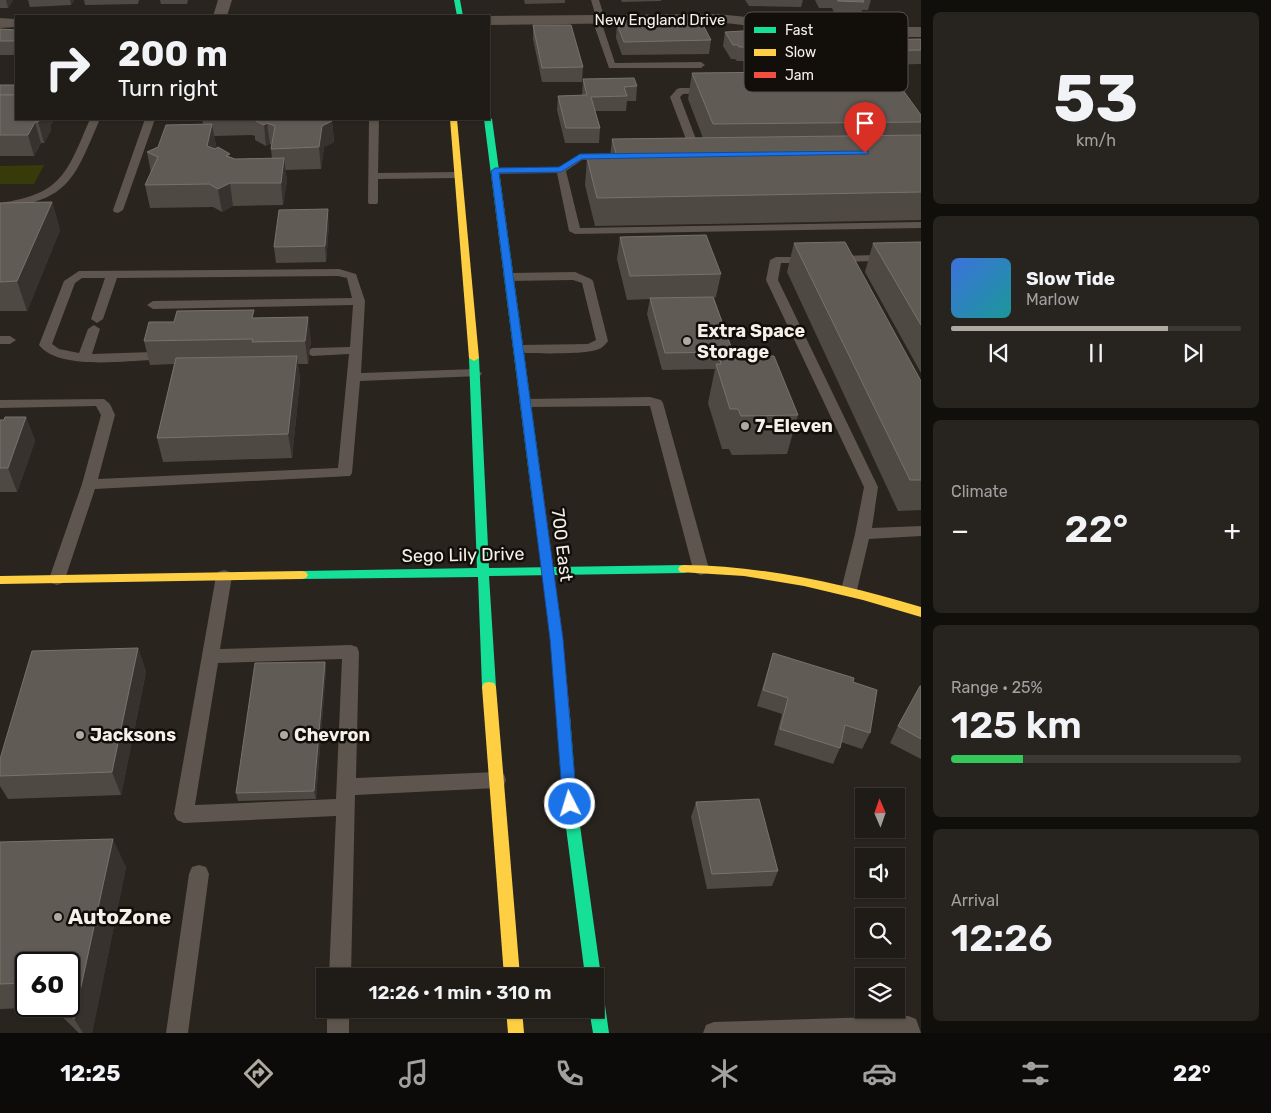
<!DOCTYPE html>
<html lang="en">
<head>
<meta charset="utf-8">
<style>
	body { margin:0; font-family:Rubik,sans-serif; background:#27241f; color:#f1f3f6; height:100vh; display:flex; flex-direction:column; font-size:19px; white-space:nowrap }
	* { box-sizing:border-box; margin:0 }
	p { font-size:16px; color:#a1a1a1 }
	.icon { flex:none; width:28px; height:28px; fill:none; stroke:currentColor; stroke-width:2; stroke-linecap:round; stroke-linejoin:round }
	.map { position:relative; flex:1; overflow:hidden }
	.details { display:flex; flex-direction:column; gap:12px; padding:12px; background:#110f0c; width:350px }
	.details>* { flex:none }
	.banner { position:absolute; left:15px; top:15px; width:475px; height:105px; border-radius:0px; box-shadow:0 1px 4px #0004,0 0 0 1px #3c3935; background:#1f1b16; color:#f1f3f6; overflow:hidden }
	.needle { width:32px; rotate:358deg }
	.fabs { position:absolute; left:855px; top:788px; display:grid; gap:10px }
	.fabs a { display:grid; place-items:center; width:50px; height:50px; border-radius:0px; background:#1f1b16; box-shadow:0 1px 4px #0004,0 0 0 1px #3c3935; font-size:25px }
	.speed { position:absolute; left:15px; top:952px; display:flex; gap:10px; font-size:25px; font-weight:700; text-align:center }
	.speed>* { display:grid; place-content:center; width:65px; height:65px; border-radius:50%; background:#1f1b16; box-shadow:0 1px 4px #0004,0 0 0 1px #3c3935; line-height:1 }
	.speed .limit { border:2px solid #111; border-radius:8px; background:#fff; color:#111 }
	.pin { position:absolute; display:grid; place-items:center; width:42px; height:42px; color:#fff; margin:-51px -21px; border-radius:50% 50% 50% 0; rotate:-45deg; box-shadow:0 0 5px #0007 }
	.pin .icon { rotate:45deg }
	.me { position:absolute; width:55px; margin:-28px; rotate:355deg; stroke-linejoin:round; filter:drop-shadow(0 0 4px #0008) }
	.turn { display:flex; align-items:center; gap:18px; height:105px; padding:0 20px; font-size:22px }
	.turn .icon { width:65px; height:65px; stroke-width:2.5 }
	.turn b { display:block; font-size:35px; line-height:42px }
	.big { font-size:38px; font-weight:600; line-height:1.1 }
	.details .widget { flex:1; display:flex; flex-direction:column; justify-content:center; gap:8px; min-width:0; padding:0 18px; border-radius:8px; background:#27241f }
	.details .dial { align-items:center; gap:0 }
	.dial b { font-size:65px; line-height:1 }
	.song { display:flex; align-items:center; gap:15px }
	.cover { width:60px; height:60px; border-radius:8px; background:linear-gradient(135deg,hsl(220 70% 55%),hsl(180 70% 35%)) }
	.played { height:5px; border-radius:2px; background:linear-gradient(90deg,#aea9a1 75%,#3c3935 75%) }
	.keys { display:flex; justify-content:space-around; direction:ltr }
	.heat { display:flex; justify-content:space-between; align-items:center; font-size:28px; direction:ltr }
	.charge { height:8px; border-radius:4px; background:linear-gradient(90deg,#34c759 25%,#3c3935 0) }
	.trip { position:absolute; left:316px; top:968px; width:288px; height:50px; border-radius:0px; background:#1f1b16; box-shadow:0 1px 4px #0004,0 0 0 1px #3c3935; font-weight:600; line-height:50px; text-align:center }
	.dock { display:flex; height:80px; justify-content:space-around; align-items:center; background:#0c0b09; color:#a1a1a1 }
	.dock .icon { width:35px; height:35px }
	.dock .selected { color:#aea9a1 }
	.dock b { font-size:22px; color:#f1f3f6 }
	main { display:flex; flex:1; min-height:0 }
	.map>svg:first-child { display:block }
	.green { fill:#373b0a }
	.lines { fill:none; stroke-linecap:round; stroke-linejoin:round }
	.lane { fill:#5d554e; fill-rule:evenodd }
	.street { fill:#5d554e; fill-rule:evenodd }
	.fast { fill:#16e098; fill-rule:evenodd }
	.slow { fill:#ffcf43; fill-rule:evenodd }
	.jam { fill:#f24e42; fill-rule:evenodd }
	.wall { fill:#4f4944; fill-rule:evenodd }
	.shaded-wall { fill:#38322e }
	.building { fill:#615b56; stroke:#78726d }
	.route { fill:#1a73e8; stroke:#114b97 }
	.poi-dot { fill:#aea9a1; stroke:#120f0a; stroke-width:2 }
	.labels { text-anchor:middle; stroke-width:5; stroke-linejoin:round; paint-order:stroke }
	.far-street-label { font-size:15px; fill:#f6f0e8; stroke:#120f0a }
	.poi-label { font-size:18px; font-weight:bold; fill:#f6f0e8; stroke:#120f0a; text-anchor:start }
	.street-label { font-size:18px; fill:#f6f0e8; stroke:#120f0a }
	.near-poi-label { font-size:21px; font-weight:bold; fill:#f6f0e8; stroke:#120f0a; text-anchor:start }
	.key { fill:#120f0a; stroke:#56524d; stroke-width:1 }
	.key-label { font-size:14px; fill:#f6f0e8 }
</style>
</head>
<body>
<main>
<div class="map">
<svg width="921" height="1033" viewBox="0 0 921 1033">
	<rect width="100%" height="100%" fill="#29241e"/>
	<path class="green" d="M44,165L34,184H0V166Z"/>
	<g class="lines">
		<g class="lane">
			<path d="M591,0H599L605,19L601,21L615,63L701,62L705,65L701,68H609L592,19L596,17Z"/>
			<path d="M709,88L714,91L712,93L683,94L680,97L702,155L697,158L692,155L670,97L677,89L680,88Z"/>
			<path d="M90,119H100C74,179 70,200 0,209V203C63,194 67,172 90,119Z"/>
			<path d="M145,119H155L123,210L118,213L114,212L113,210Z"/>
			<path d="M369,119H379L378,173L458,172L463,175L458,178L378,179V202L377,204H369L368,202Z"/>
			<path d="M629,153L633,154V158L582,160L566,171L580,228L921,222V228L575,234L569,231L557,173L495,174L490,171L495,168L559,167L580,154Z"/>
			<path d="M921,254V260L835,262L829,259L835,256Z"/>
			<path d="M776,257H809L815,260L809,263H781L778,280L878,487L872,528L921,526V536L869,539L857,590L855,594L849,596L843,594L841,590L855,534L864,487L766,280L770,260Z"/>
			<path d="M339,269L356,274L365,301L361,373L475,369L482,373L480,376L360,381L352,473L350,476L95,489L65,579L63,583L57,585L51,583L49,579L82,484L101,415L96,406L0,408V400L104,399L110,404L115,415L98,479L338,468L349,354L312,356L306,352L312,348L350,347L353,305L153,309L147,305L153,301L352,298L347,278L338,276L117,278L103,319L97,323L91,319L105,278H82L75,283L52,344L59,349L79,353L88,329L94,325L100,329L92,354L152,352L158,356L152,360C123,361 58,370 39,345L64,281L79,271Z"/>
			<path d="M575,272L591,279L593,281L608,341C604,347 599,350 592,351C581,354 525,354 515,352L513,349L519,345L588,344L596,340L582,283L573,280L509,281L503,277L509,273Z"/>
			<path d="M0,336H10L16,340L10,344H0Z"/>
			<path d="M650,397L661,400L663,403L709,569L707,573L701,575L695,573L693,569L650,406L526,407L519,403L526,399Z"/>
			<path d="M224,570L230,572L232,576L220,649L351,645L357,647L359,652L356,778L497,772L504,774L506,780L504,786L497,788L355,795L351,976H329L336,816L184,823L177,820L174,814L216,576L218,572ZM342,659L336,799L195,805L218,663Z"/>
			<path d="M199,865L206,867L209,874L188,1033H166L189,874L192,867Z"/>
			<rect x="327" y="1009" width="22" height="24"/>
			<path d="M908,1016L916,1019L921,1033H703L706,1025L714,1022Z"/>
		</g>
		<g class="street">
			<path d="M218,0H232L227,16H213Z"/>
			<path d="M717,14L843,27H921V37H843L717,22L489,25V16H486Z"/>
			<path d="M0,18L16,19V27L0,28Z"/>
		</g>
		<g class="fast">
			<path d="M454,0H460L463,16H457Z"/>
			<path d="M489,117L492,119L544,499L538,503L532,499L484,119H489Z"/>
			<path d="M474,355L479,358L489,568L684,565L688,566L690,569L688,572L684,573L489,576L496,687L494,691L489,692L484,691L482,687L478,577L302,579L298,578L296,575L298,572L302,571L477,568L469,358Z"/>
			<path d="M563,710L568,712L570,716L577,804L601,976L599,982L595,983L601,985L603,991L609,1033H593L589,1009H595V976H585L563,804L556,716L558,712Z"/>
		</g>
		<g class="slow">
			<path d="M450,119H457L479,358L474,361L469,358Z"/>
			<path d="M684,565C766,566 843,584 921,607V617L863,600L804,586L744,576L680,572L678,569L680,566Z"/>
			<path d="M302,571L306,572L308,575L306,578L302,579L0,584V576Z"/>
			<path d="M489,682L494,683L496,687L520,976H504L482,687L484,683Z"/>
			<path d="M506,1009H522L524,1033H508Z"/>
		</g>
		<path class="jam" d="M538,495L544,499L563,639L570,716L568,720L563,722L558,720L556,716L551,639L532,499Z"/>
	</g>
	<g class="wall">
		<path d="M0,0H13L8,8H0Z"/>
		<path d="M28,0H74L71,5L30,7Z"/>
		<path d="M84,0H139L138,4L85,5Z"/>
		<path d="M160,0H188L187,4H161Z"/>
		<path d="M524,0H565V3L525,4Z"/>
		<path d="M621,0H661V1L622,2Z"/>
		<path d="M745,0H803L801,7L749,6Z"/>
		<path d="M815,0H871L868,10H862L861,15L835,14L832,8H819Z"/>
		<path d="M617,24L711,40L709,54L622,55L616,38Z"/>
		<path d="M533,25L583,67L582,82H542L533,39Z"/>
		<path d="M0,29L16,30V55H0Z"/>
		<path d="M725,32L772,47L769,61H737L735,59H731L723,46Z"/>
		<path d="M796,38L854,48L850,62H799L793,52Z"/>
		<path d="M921,39V64L876,65L867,54L871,40Z"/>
		<path d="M692,73L921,115V220L595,226L585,185L587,158L610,157L612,139L703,138L688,99Z"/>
		<path d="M583,79L637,86L636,101H627L626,111H595L600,128L599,143H565L557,110L558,96H582Z"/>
		<path d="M0,85L54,119L50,126L51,130L44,143H41L34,156H0Z"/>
		<path d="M202,119H327L332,121L334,142L324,147L321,169L285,170L287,180L283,205L233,206L222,212L213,207L150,208L145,185L151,173L147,152L158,147L203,124ZM252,135L255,136V140L266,146L270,144L272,145L271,149L272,159H235L215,149L216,145L214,136Z"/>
		<path d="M52,202L60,230L27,311H0V203Z"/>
		<path d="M329,224L326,262L276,263L274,247Z"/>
		<path d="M620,237L721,274L716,297L714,298L733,352L732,357L798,415L787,454L732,455L729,449H722L708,403L715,369L662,370L647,314L650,299L627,300L617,259Z"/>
		<path d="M921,242V373L865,272L873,243Z"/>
		<path d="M794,243L921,381V510L898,511L787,272Z"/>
		<path d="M255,318L311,340L308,364H298L300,380L292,458L163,462L157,438L174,364L150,365L144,341L174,322Z"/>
		<path d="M26,417L35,441L17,492H0V420Z"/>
		<path d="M138,648L146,672L121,795L8,799L0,786V759Z"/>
		<path d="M773,653L853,682L870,733L862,749L841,742L840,748L833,764L774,745L782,714L757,706Z"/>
		<path d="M325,662L326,670L316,799L238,801L236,793Z"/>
		<path d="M921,686V759L890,743L898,726Z"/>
		<path d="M696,802L778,871L772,886L707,889L691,817Z"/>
		<path d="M0,842L126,867L92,1033H79L52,1007L0,1009ZM26,964L69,1006H26Z"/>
	</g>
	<g class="shaded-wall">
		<path d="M6,0H13L8,8Z"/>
		<path d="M70,0H74L71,5Z"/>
		<path d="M40,119H54L50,126L51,130L44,143L38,122Z"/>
		<path d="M332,121L334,142L324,147L321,169L319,147L322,126Z"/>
		<path d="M35,122L41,143L34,156L28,135Z"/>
		<path d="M267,123L270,144L266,146L264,125Z"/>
		<path d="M212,124L216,145L211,168L207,146Z"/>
		<path d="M284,158L287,180L283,205L281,183Z"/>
		<path d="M230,183L233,206L222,212L218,189Z"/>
		<path d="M52,202L60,230L27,311L17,281Z"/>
		<path d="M328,209L329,224L326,262L325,246Z"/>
		<path d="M308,317L311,340L308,364L305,341Z"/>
		<path d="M297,356L300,380L292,458L288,434Z"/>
		<path d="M26,417L35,441L17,492L8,468Z"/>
		<path d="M138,648L146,672L121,795L112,772Z"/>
		<path d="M325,662L326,670L316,799L314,791Z"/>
		<path d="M113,839L126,867L92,1033H83L74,1019Z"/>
	</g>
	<g class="building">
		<path d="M837,0H863L864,2L838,1Z"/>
		<path d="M702,23L711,40L624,42L617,24Z"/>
		<path d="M533,25H571L583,67L542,68Z"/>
		<path d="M0,29L16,30V41H0Z"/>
		<path d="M761,30L772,47H739L738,45H733L725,32Z"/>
		<path d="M921,39V50L880,51L871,40Z"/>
		<path d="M889,71L921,115V122L713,124L692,73Z"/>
		<path d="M634,78L637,86L624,87L627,96L591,97L600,128H566L558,96L587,95L583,79Z"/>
		<rect x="0" y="85" width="16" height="10"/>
		<path d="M0,95H16V119H40L38,122H35L28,135H0Z"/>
		<path d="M252,119H327L332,121L322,126L319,147L271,149L275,126L267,123L264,125Z"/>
		<path d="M212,124L207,146L215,149L218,147L230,154L226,156L235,159L284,158L281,183H230L218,189L209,184L145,185L158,157L147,152L158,147L166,125Z"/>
		<path d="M921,135V192L597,198L587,158L617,157L612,139Z"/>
		<path d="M52,202L17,281L0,282V203Z"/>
		<path d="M328,209L325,246L274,247L279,210Z"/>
		<path d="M706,235L721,274L630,276L620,237Z"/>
		<path d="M845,242L921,381V480H910L794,243Z"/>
		<path d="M921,242V325L873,243Z"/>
		<path d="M713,297L733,352L665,353L650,298Z"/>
		<path d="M254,310L252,318L308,317L305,341L252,342L253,339L144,341L149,322H174L177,311Z"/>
		<path d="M297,356L288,434L157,438L176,358Z"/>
		<path d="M774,356L798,415L741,416L738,409H730L716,364H721L719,357Z"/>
		<path d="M5,417H26L8,468H0V420H4Z"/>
		<path d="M138,648L112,772L0,776V759L32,651Z"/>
		<path d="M773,653L854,678L853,682L877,690L870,733L845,725L840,748L780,729L788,698L763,690Z"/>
		<path d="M325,662L314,791L236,793L255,663Z"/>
		<path d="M920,686H921V739L898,726Z"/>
		<path d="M759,799L778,871L712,874L696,802Z"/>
		<path d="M113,839L74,1019L60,1006H69V964H26V983L0,984V842Z"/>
	</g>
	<path class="route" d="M865,151H868V154L582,159L561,172L499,173L563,639L577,804L575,809L570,811L565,809L563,804L550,639L491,171L495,168L559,167L580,154Z"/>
	<g class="poi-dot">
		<circle cx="687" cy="341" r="5"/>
		<circle cx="745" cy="426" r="5"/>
		<circle cx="80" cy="735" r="5"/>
		<circle cx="284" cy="735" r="5"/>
		<circle cx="58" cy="917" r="5"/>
	</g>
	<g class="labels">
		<g class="far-street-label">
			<text x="660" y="25">New England Drive</text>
		</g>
		<g class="poi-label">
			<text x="697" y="337">Extra Space<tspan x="697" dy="21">Storage</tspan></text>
			<text x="755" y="432">7-Eleven</text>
			<text x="90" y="741">Jacksons</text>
			<text x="294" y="741">Chevron</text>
		</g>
		<g class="street-label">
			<text transform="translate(562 545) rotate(83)" y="6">700 East</text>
			<text transform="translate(463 555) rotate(-1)" y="6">Sego Lily Drive</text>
		</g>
		<g class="near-poi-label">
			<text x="68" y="924">AutoZone</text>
		</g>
	</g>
	<rect x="744" y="12" width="164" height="80" rx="8" class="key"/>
	<rect x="754" y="27" width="22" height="6" fill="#16e098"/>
	<rect x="754" y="49" width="22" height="7" fill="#ffcf43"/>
	<rect x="754" y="72" width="22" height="6" fill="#f24e42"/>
	<g class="key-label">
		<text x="785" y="35">Fast</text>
		<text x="785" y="57">Slow</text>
		<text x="785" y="80">Jam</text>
	</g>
</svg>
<div class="fabs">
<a><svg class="needle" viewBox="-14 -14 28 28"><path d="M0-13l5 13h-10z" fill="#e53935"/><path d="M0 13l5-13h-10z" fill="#a1a1a1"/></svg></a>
<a><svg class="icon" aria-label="sound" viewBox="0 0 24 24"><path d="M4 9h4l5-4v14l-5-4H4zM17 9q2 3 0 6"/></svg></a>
<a><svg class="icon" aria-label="search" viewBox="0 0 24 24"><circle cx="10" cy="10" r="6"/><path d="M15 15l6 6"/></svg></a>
<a><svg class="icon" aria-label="layers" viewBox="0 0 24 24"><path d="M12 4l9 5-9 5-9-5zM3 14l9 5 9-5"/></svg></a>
</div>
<div class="speed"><div class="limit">60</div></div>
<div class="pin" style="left:865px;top:153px;background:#d93025"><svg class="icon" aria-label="arrive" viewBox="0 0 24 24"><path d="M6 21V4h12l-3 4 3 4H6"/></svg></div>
<svg class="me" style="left:570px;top:804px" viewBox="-20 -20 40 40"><circle r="17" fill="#1a73e8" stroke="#fff" stroke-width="3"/><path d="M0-11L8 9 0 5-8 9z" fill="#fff"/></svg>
<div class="trip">12:26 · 1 min · 310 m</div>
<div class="banner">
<div class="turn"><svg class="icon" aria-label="right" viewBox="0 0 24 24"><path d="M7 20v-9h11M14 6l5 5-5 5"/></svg><div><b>200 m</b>Turn right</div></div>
</div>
</div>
<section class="details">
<div class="widget dial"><b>53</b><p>km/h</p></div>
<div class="widget">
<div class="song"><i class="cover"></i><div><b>Slow Tide</b><p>Marlow</p></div></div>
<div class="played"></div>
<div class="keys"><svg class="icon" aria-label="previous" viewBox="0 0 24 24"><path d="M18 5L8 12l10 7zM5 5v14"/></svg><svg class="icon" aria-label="pause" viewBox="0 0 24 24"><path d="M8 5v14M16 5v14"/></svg><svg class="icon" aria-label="next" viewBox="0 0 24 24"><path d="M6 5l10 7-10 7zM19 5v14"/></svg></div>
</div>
<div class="widget"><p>Climate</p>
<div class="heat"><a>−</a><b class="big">22°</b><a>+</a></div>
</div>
<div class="widget"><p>Range · 25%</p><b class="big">125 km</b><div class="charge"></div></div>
<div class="widget"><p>Arrival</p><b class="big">12:26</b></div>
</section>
</main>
<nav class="dock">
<b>12:25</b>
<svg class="icon selected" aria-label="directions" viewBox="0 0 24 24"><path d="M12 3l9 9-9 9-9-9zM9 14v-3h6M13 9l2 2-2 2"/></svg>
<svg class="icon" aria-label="music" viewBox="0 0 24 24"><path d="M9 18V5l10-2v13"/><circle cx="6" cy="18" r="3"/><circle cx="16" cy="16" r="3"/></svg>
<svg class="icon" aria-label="phone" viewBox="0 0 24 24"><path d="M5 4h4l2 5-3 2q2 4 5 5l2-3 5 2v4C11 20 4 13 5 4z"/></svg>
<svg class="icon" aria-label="climate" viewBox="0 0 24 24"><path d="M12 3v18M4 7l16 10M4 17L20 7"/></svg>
<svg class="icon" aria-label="car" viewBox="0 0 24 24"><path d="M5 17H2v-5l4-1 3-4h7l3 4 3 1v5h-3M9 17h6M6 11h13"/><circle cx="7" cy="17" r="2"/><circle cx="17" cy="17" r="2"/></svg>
<svg class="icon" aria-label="filters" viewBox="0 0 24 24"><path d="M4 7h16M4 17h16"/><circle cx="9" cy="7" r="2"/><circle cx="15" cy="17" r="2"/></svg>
<b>22°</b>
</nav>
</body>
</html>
